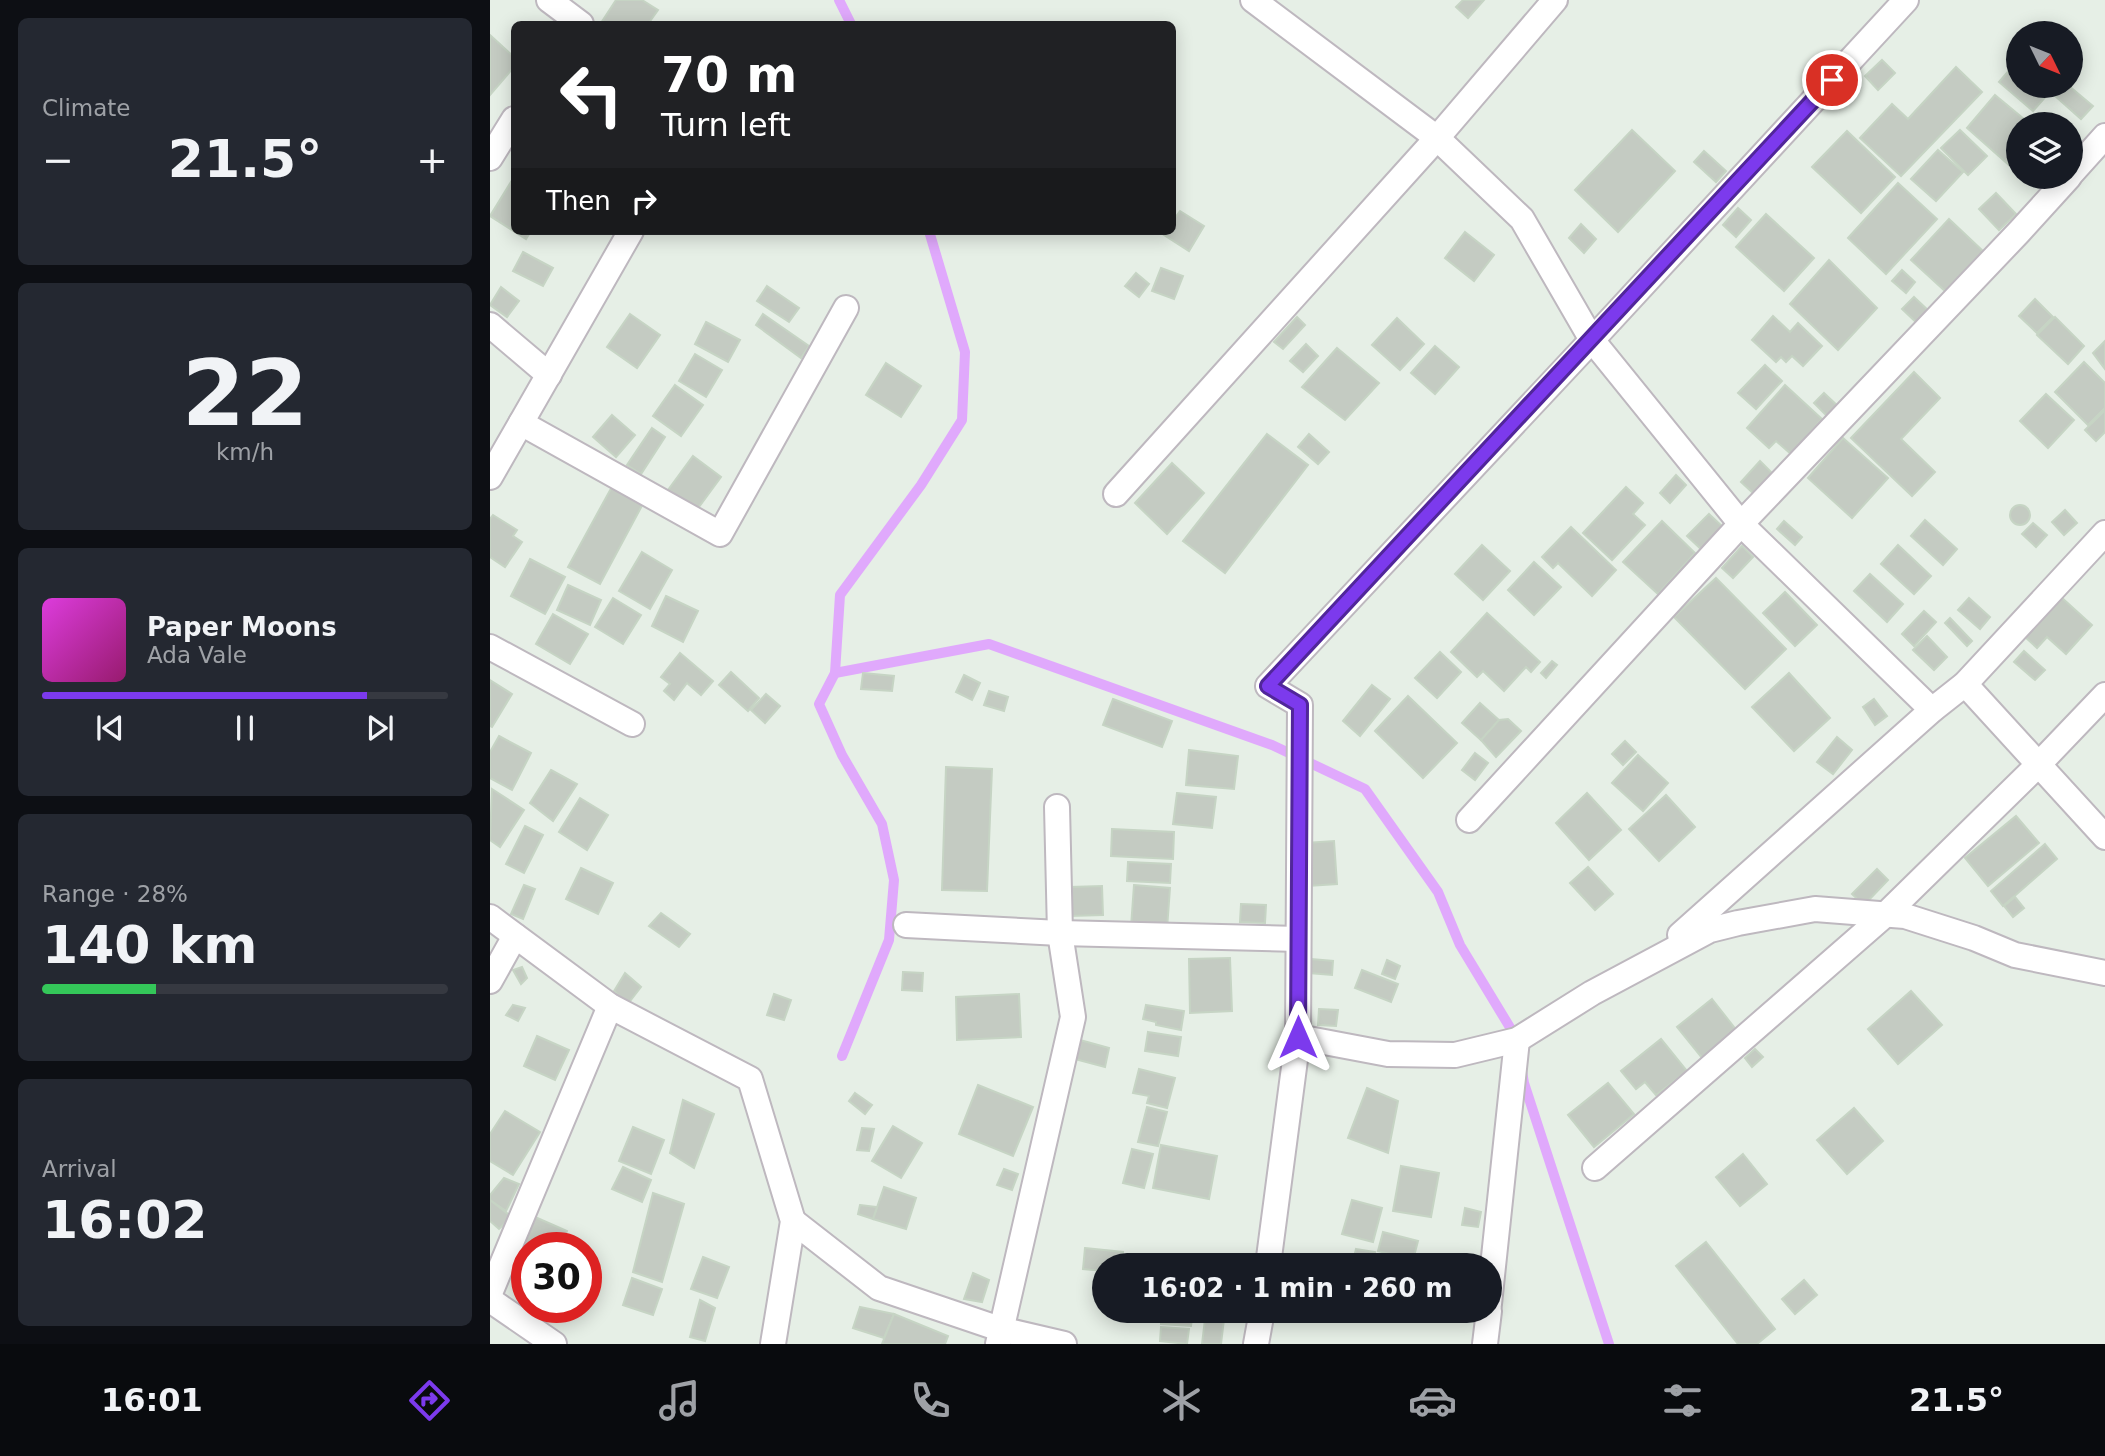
<!DOCTYPE html>
<html lang="en">
<head>
<meta charset="utf-8">
<style>
	body { margin:0; font-family:"DejaVu Sans",sans-serif; background:#242831; color:#f1f3f6; height:100vh; display:flex; flex-direction:column; font-size:26px; white-space:nowrap }
	* { box-sizing:border-box; margin:0 }
	p { font-size:23px; color:#9ea1a6 }
	.icon { flex:none; width:38px; height:38px; fill:none; stroke:currentColor; stroke-width:2; stroke-linecap:round; stroke-linejoin:round }
	.map { position:relative; flex:1; overflow:hidden }
	.drawer { display:flex; flex-direction:column; gap:18px; padding:18px; background:#0d0f14; width:490px }
	.drawer>* { flex:none }
	.hud { position:absolute; left:21px; top:21px; width:665px; height:214px; border-radius:10px; box-shadow:0 4px 18px #0003; background:#202124; color:#fff; overflow:hidden }
	.needle { width:46px; rotate:133deg }
	.fabs { position:absolute; left:1516px; top:21px; display:grid; gap:14px }
	.fabs a { display:grid; place-items:center; width:77px; height:77px; border-radius:50%; background:#171b24; box-shadow:0 4px 18px #0003; font-size:35px }
	.speed { position:absolute; left:21px; top:1232px; display:flex; gap:14px; font-size:35px; font-weight:700; text-align:center }
	.speed>* { display:grid; place-content:center; width:91px; height:91px; border-radius:50%; background:#171b24; box-shadow:0 4px 18px #0003; line-height:1 }
	.speed .limit { border:10px solid #d22; background:#fff; color:#111 }
	.pin { position:absolute; display:grid; place-items:center; width:60px; height:60px; color:#fff; margin:-30px; border:4px solid #fff; border-radius:50%; box-shadow:0 2px 7px #0007 }
	.me { position:absolute; width:77px; margin:-38px; rotate:0deg; stroke-linejoin:round; filter:drop-shadow(0 0 5px #0008) }
	.turn { display:flex; align-items:center; gap:24px; height:147px; padding:0 35px; font-size:32px }
	.turn .icon { width:91px; height:91px; stroke-width:2.5 }
	.turn b { display:block; font-size:49px; line-height:60px }
	.then { display:flex; align-items:center; height:66px; padding:0 35px; background:#0003; gap:14px; font-size:26px }
	.big { font-size:52px; font-weight:600; line-height:1.1 }
	.drawer .widget { flex:1; display:flex; flex-direction:column; justify-content:center; gap:10px; min-width:0; padding:0 24px; border-radius:10px; background:#242831 }
	.drawer .dial { align-items:center; gap:0 }
	.dial b { font-size:91px; line-height:1 }
	.song { display:flex; align-items:center; gap:21px }
	.cover { width:84px; height:84px; border-radius:10px; background:linear-gradient(135deg,hsl(300 70% 55%),hsl(320 70% 35%)) }
	.played { height:7px; border-radius:4px; background:linear-gradient(90deg,#7c3aed 80%,#363941 80%) }
	.keys { display:flex; justify-content:space-around; direction:ltr }
	.heat { display:flex; justify-content:space-between; align-items:center; font-size:38px; direction:ltr }
	.charge { height:10px; border-radius:5px; background:linear-gradient(90deg,#34c759 28%,#363941 0) }
	.trip { position:absolute; left:602px; top:1253px; width:410px; height:70px; border-radius:35px; background:#171b24; box-shadow:0 4px 18px #0003; font-weight:600; line-height:70px; text-align:center }
	.menu { display:flex; height:112px; justify-content:space-around; align-items:center; background:#090b0e; color:#9ea1a6 }
	.menu .icon { width:49px; height:49px }
	.menu .active { color:#7c3aed }
	.menu b { font-size:32px; color:#f1f3f6 }
	main { display:flex; flex:1; min-height:0 }
	.map>svg:first-child { display:block }
	.lines { fill:none; stroke-linecap:round; stroke-linejoin:round }
	.stream { stroke:#e0a9fc; stroke-width:10 }
	.building { fill:#c4cbc2; stroke:#c6d4c4; stroke-width:2 }
	.street-casing { stroke:#beb8bf; stroke-width:28 }
	.street { stroke:#fff; stroke-width:24 }
	.route-casing { stroke:#51269a; stroke-width:18 }
	.route { stroke:#7c3aed; stroke-width:12 }
</style>
</head>
<body>
<main>
<section class="drawer">
<div class="widget"><p>Climate</p>
<div class="heat"><a>−</a><b class="big">21.5°</b><a>+</a></div>
</div>
<div class="widget dial"><b>22</b><p>km/h</p></div>
<div class="widget">
<div class="song"><i class="cover"></i><div><b>Paper Moons</b><p>Ada Vale</p></div></div>
<div class="played"></div>
<div class="keys"><svg class="icon" aria-label="previous" viewBox="0 0 24 24"><path d="M18 5L8 12l10 7zM5 5v14"/></svg><svg class="icon" aria-label="pause" viewBox="0 0 24 24"><path d="M8 5v14M16 5v14"/></svg><svg class="icon" aria-label="next" viewBox="0 0 24 24"><path d="M6 5l10 7-10 7zM19 5v14"/></svg></div>
</div>
<div class="widget"><p>Range · 28%</p><b class="big">140 km</b><div class="charge"></div></div>
<div class="widget"><p>Arrival</p><b class="big">16:02</b></div>
</section>
<div class="map">
<svg width="1615" height="1344" viewBox="0 0 1615 1344">
	<rect width="100%" height="100%" fill="#e6efe6"/>
	<g class="lines">
		<g class="stream">
			<path d="M349,0L361,24"/>
			<path d="M345,673L499,644L782,745L875,789L948,892L970,945L1027,1039"/>
			<path d="M352,1056L399,940L404,880L392,824L352,755L329,704L345,673L350,595L431,485L472,420L475,352L439,231"/>
			<path d="M1032,1071L1034,1083L1119,1344"/>
		</g>
	</g>
	<g class="building">
		<path d="M126,0H152L168,10L158,24H114L111,23Z"/>
		<path d="M973,0H994L978,18L966,7Z"/>
		<path d="M0,35L24,57V67L0,95Z"/>
		<path d="M1392,60L1405,73L1388,90L1375,76Z"/>
		<path d="M1528,60V86H1565L1543,111L1509,82Z"/>
		<path d="M1466,67L1492,92L1411,176L1370,138L1402,104L1418,119Z"/>
		<path d="M1573,86H1579L1603,106L1591,119L1565,96Z"/>
		<path d="M1505,95L1540,124H1528V155L1519,165L1477,128Z"/>
		<path d="M1142,130L1185,171L1128,232L1085,190Z"/>
		<path d="M1470,130L1497,156L1478,175L1451,148Z"/>
		<path d="M1357,131L1405,177L1371,213L1322,167Z"/>
		<path d="M1448,150L1473,172L1446,201L1421,179Z"/>
		<path d="M1214,151L1236,171L1226,182L1204,162Z"/>
		<path d="M24,177V231H41L36,239L0,216Z"/>
		<path d="M1408,183L1447,219L1396,274L1358,238Z"/>
		<path d="M1506,193L1526,214L1509,230L1489,209Z"/>
		<path d="M1248,208L1261,220L1246,237L1233,225Z"/>
		<path d="M690,211L714,226L699,251L674,235L677,231H682V222Z"/>
		<path d="M1276,214L1324,258L1294,291L1246,247Z"/>
		<path d="M1459,219L1493,251L1455,291L1421,260Z"/>
		<path d="M1091,224L1106,239L1094,253L1079,238Z"/>
		<path d="M975,232L1004,255L984,281L955,258Z"/>
		<path d="M33,252L63,268L53,286L23,271Z"/>
		<path d="M1339,260L1387,308L1348,350L1300,304Z"/>
		<path d="M671,268L693,276L684,299L662,291Z"/>
		<path d="M1412,270L1425,282L1416,293L1402,281Z"/>
		<path d="M646,273L659,284L649,297L635,286Z"/>
		<path d="M277,286L309,308L299,322L267,301Z"/>
		<path d="M11,287L29,301L17,317L0,305Z"/>
		<path d="M1424,297L1440,312L1428,324L1412,309Z"/>
		<path d="M1545,299L1563,317L1547,333L1529,316Z"/>
		<path d="M140,314L170,335L147,368L117,347Z"/>
		<path d="M273,314L319,346L311,358L266,325Z"/>
		<path d="M1283,316L1300,332L1308,323L1332,346L1313,366L1302,356L1296,362L1291,357L1286,362L1262,340Z"/>
		<path d="M807,317L815,325L793,349L784,342Z"/>
		<path d="M1565,317L1594,346L1578,364L1547,335Z"/>
		<path d="M907,318L934,344L910,370L882,345Z"/>
		<path d="M216,322L250,340L238,362L205,344Z"/>
		<path d="M1615,341V369L1603,353Z"/>
		<path d="M816,344L828,356L813,372L800,361Z"/>
		<path d="M945,346L969,367L945,394L921,373Z"/>
		<path d="M847,348L889,383L855,420L812,387Z"/>
		<path d="M205,354L232,370L216,397L189,381Z"/>
		<path d="M1594,362L1615,383V408L1598,425L1565,392Z"/>
		<path d="M396,363L431,386L411,417L376,395Z"/>
		<path d="M1275,365L1292,381L1266,409L1248,393Z"/>
		<path d="M1424,372L1450,398L1411,439L1445,472L1422,496L1361,438Z"/>
		<path d="M185,385L213,405L191,436L163,416Z"/>
		<path d="M1295,385L1332,419L1301,454L1286,441L1279,448L1257,428Z"/>
		<path d="M1334,393L1350,408L1339,418L1324,403Z"/>
		<path d="M1556,394L1584,420L1558,448L1530,421Z"/>
		<path d="M1615,410V432L1606,441L1595,430Z"/>
		<path d="M122,415L145,435L126,457L103,437Z"/>
		<path d="M162,428L175,437L151,474L137,465Z"/>
		<path d="M777,434L818,465L735,573L693,541Z"/>
		<path d="M819,434L839,452L828,464L808,447Z"/>
		<path d="M1353,438L1398,478L1362,518L1318,478Z"/>
		<path d="M203,456L231,477L206,511L178,490Z"/>
		<path d="M1270,461L1282,473L1263,493L1251,482Z"/>
		<path d="M682,463L714,493L677,534L645,503Z"/>
		<path d="M1186,475L1196,485L1180,503L1170,493Z"/>
		<path d="M124,483L155,500L110,584L78,567Z"/>
		<path d="M1136,487L1153,503L1143,514L1155,525L1122,560L1093,533Z"/>
		<circle cx="1530" cy="515" r="10"/>
		<path d="M1575,510L1587,523L1574,535L1562,522Z"/>
		<path d="M1219,514L1235,529L1213,551L1197,536Z"/>
		<path d="M3,515L27,530L23,536L32,542L15,567L0,557V519Z"/>
		<path d="M1435,520L1467,549L1453,565L1421,536Z"/>
		<path d="M1172,521L1205,553L1168,594L1133,562Z"/>
		<path d="M1294,521L1312,537L1305,545L1287,529Z"/>
		<path d="M1543,523L1557,535L1546,547L1532,534Z"/>
		<path d="M1081,527L1126,570L1102,596L1068,563L1063,568L1052,557Z"/>
		<path d="M992,545L1020,571L993,600L965,574Z"/>
		<path d="M1408,545L1441,576L1424,594L1391,564Z"/>
		<path d="M1252,546L1263,557L1243,578L1232,568Z"/>
		<path d="M152,552L182,570L160,609L129,591Z"/>
		<path d="M40,559L75,577L55,614L21,596Z"/>
		<path d="M1044,562L1071,587L1044,615L1018,590Z"/>
		<path d="M1380,574L1413,604L1397,622L1364,591Z"/>
		<path d="M1226,578L1296,649L1255,689L1184,617Z"/>
		<path d="M78,585L111,600L100,625L67,610Z"/>
		<path d="M1295,592L1327,625L1305,646L1273,613Z"/>
		<path d="M176,596L208,611L193,642L162,626Z"/>
		<path d="M1571,597L1602,625L1576,654L1557,637L1547,648L1535,637Z"/>
		<path d="M123,598L151,615L133,644L105,627Z"/>
		<path d="M1479,598L1500,617L1490,629L1468,610Z"/>
		<path d="M1434,611L1446,622L1424,646L1412,634Z"/>
		<path d="M997,613L1050,662L1041,672L1036,667L1014,691L993,671L987,677L961,652Z"/>
		<path d="M63,614L98,634L80,664L46,644Z"/>
		<path d="M1460,618L1482,641L1477,646L1455,623Z"/>
		<path d="M1437,636L1457,657L1444,670L1423,650Z"/>
		<path d="M1534,651L1555,670L1545,680L1524,662Z"/>
		<path d="M950,652L971,672L947,698L925,678Z"/>
		<path d="M190,653L223,681L211,695L197,683L184,700L174,691L180,684L171,677Z"/>
		<path d="M1062,661L1067,665L1056,678L1051,673Z"/>
		<path d="M241,672L269,698L258,711L229,685Z"/>
		<path d="M373,673L404,676L402,691L371,689Z"/>
		<path d="M1299,673L1340,718L1304,751L1262,707Z"/>
		<path d="M474,675L490,683L482,700L466,692Z"/>
		<path d="M0,680L22,694L2,727L0,726Z"/>
		<path d="M882,685L900,699L870,736L853,721Z"/>
		<path d="M499,691L518,697L514,711L494,705Z"/>
		<path d="M276,694L290,706L275,723L261,710Z"/>
		<path d="M918,696L967,743L933,778L885,731Z"/>
		<path d="M623,699L682,721L672,747L613,725Z"/>
		<path d="M1384,699L1397,716L1385,725L1373,707Z"/>
		<path d="M990,703L1009,720L991,740L972,723Z"/>
		<path d="M1018,719L1031,731L1006,757L991,740L1009,720Z"/>
		<path d="M9,736L41,753L22,790L0,778V752Z"/>
		<path d="M1347,737L1362,750L1343,774L1327,762Z"/>
		<path d="M1135,741L1146,752L1133,765L1122,754Z"/>
		<path d="M699,750L748,756L744,789L696,785Z"/>
		<path d="M985,753L998,763L985,780L972,770Z"/>
		<path d="M1148,755L1178,783L1153,811L1122,783Z"/>
		<path d="M456,767L502,769L497,891L452,890Z"/>
		<path d="M61,770L87,784L63,821L40,803Z"/>
		<path d="M2,789L34,810L10,847L0,840Z"/>
		<path d="M687,793L726,797L722,828L683,824Z"/>
		<path d="M1097,793L1131,830L1099,860L1066,823Z"/>
		<path d="M1176,795L1205,827L1169,861L1139,829Z"/>
		<path d="M90,798L118,815L97,850L69,832Z"/>
		<path d="M1526,816L1549,843L1498,886L1475,858Z"/>
		<path d="M35,826L53,835L34,873L16,864Z"/>
		<path d="M622,829L684,832L683,859L621,856Z"/>
		<path d="M844,841L847,884L818,886L816,843Z"/>
		<path d="M1555,844L1567,859L1513,906L1501,891Z"/>
		<path d="M638,862L681,864L680,883L637,881Z"/>
		<path d="M1098,867L1123,894L1105,910L1080,883Z"/>
		<path d="M91,868L123,883L108,914L76,899Z"/>
		<path d="M1387,869L1398,880L1374,905L1362,894Z"/>
		<path d="M34,885L45,889L33,919L21,914Z"/>
		<path d="M644,885L680,888L677,929L641,927Z"/>
		<path d="M612,886L613,915L580,916V887Z"/>
		<path d="M1525,897L1534,908L1523,917L1514,906Z"/>
		<path d="M751,904L776,905L775,923L750,922Z"/>
		<path d="M171,913L200,934L189,947L159,926Z"/>
		<path d="M740,958L742,1011L700,1013L699,959Z"/>
		<path d="M821,959L843,961L842,975L819,973Z"/>
		<path d="M897,960L910,966L905,979L892,974Z"/>
		<path d="M32,967L37,978L31,984L23,970Z"/>
		<path d="M872,970L908,984L901,1002L865,988Z"/>
		<path d="M413,972L433,973L432,991L412,990Z"/>
		<path d="M135,973L151,987L137,1005L124,991Z"/>
		<path d="M1421,991L1452,1025L1408,1064L1378,1029Z"/>
		<path d="M284,994L301,1000L294,1020L277,1015Z"/>
		<path d="M529,994L531,1037L467,1040L466,997Z"/>
		<path d="M1222,999L1251,1036L1217,1064L1187,1027Z"/>
		<path d="M23,1005L35,1008L28,1021L16,1015Z"/>
		<path d="M656,1005L694,1011L691,1030L666,1025V1022L653,1019Z"/>
		<path d="M829,1009L848,1010L846,1026L828,1025Z"/>
		<path d="M658,1032L691,1037L688,1056L655,1051Z"/>
		<path d="M47,1036L79,1050L65,1080L34,1066Z"/>
		<path d="M1171,1039L1197,1071L1166,1095L1155,1082L1146,1089L1131,1071Z"/>
		<path d="M590,1040L619,1048L615,1067L585,1059Z"/>
		<path d="M1265,1049L1273,1057L1262,1067L1255,1058Z"/>
		<path d="M649,1069L685,1078L677,1108L657,1103L659,1096L643,1093Z"/>
		<path d="M1118,1083L1144,1114L1104,1147L1078,1115Z"/>
		<path d="M488,1085L543,1107L523,1156L469,1134Z"/>
		<path d="M877,1088L908,1101L898,1153L858,1138Z"/>
		<path d="M365,1093L382,1105L375,1114L359,1101Z"/>
		<path d="M193,1100L224,1114L204,1168L180,1153Z"/>
		<path d="M657,1107L677,1112L668,1146L648,1142Z"/>
		<path d="M1364,1108L1393,1141L1357,1174L1327,1140Z"/>
		<path d="M15,1111L50,1132L23,1175L0,1161V1134Z"/>
		<path d="M403,1126L432,1143L411,1178L382,1161Z"/>
		<path d="M143,1127L174,1140L161,1174L129,1161Z"/>
		<path d="M372,1128L384,1129L379,1151L367,1150Z"/>
		<path d="M671,1145L727,1156L719,1199L663,1188Z"/>
		<path d="M642,1149L663,1154L654,1188L633,1183Z"/>
		<path d="M1253,1154L1277,1184L1250,1206L1226,1177Z"/>
		<path d="M911,1166L949,1173L941,1217L903,1211Z"/>
		<path d="M133,1167L161,1180L152,1202L122,1189Z"/>
		<path d="M514,1169L528,1174L522,1190L507,1185Z"/>
		<path d="M14,1178L29,1184L16,1211L0,1200V1195Z"/>
		<path d="M394,1187L426,1198L416,1229L383,1219Z"/>
		<path d="M163,1193L194,1204L172,1282L143,1272Z"/>
		<path d="M0,1200L22,1217L9,1229L0,1221Z"/>
		<path d="M862,1200L892,1208L883,1242L852,1234Z"/>
		<path d="M370,1205L387,1207L383,1219L368,1214Z"/>
		<path d="M975,1208L991,1212L988,1227L972,1225Z"/>
		<path d="M45,1217L77,1231L70,1248L34,1246Z"/>
		<path d="M893,1232L928,1241L923,1260L888,1251Z"/>
		<path d="M1216,1242L1285,1329L1267,1344H1248L1186,1266Z"/>
		<path d="M595,1248L633,1252L632,1265H614V1271L593,1269Z"/>
		<path d="M866,1249L885,1252L883,1265H862Z"/>
		<path d="M213,1257L239,1267L227,1298L201,1289Z"/>
		<path d="M960,1259L980,1263L979,1265H959Z"/>
		<path d="M483,1273L499,1280L492,1302L474,1299Z"/>
		<path d="M142,1278L172,1289L163,1315L133,1305Z"/>
		<path d="M1314,1280L1327,1295L1305,1314L1292,1299Z"/>
		<path d="M210,1300L225,1308L215,1341L200,1337Z"/>
		<path d="M370,1307L404,1314L394,1338L363,1328Z"/>
		<path d="M672,1311H703L701,1326L671,1324Z"/>
		<path d="M716,1311H735L731,1344H712Z"/>
		<path d="M404,1314L458,1336L455,1344H392Z"/>
		<path d="M671,1327L699,1329L697,1344L670,1341Z"/>
	</g>
	<g class="lines">
		<defs>
			<g id="street">
				<path d="M59,0L91,24"/>
				<path d="M763,0L947,138L1032,219L1102,340L1251,524L1442,710"/>
				<path d="M0,158L24,119"/>
				<path d="M1580,175L1615,136"/>
				<path d="M0,325L59,375"/>
				<path d="M31,423L230,534L356,308"/>
				<path d="M0,477L141,231"/>
				<path d="M626,494L947,138L1065,0"/>
				<path d="M0,647L142,724"/>
				<path d="M1475,684L1615,837"/>
				<path d="M979,820L1251,524L1529,232L1579,177"/>
				<path d="M0,917L120,1006L260,1079L303,1221L283,1344"/>
				<path d="M416,925L570,933L808,939"/>
				<path d="M1190,935L1442,710L1475,684L1615,533"/>
				<path d="M0,981L25,936"/>
				<path d="M808,1037L898,1054L965,1055L1027,1040L1102,993L1220,930L1248,923L1325,909L1415,916L1484,938L1525,955L1615,973"/>
				<path d="M1105,1168L1395,915L1548,765L1615,695"/>
				<path d="M303,1221L389,1288L510,1329L574,1344"/>
				<path d="M778,1265L808,1037L810,705L778,686L1102,340L1416,0"/>
				<path d="M0,1293L120,1006"/>
				<path d="M0,1300L64,1344"/>
				<path d="M999,1304L1027,1040"/>
				<path d="M508,1344L583,1017L570,933L567,807"/>
				<path d="M766,1344L772,1311"/>
				<path d="M995,1344L999,1311"/>
			</g>
		</defs>
		<use href="#street" class="street-casing"/>
		<use href="#street" class="street"/>
	</g>
	<g class="lines">
		<defs>
			<path id="route" d="M808,1037L810,705L778,686L1342,80"/>
		</defs>
		<use href="#route" class="route-casing"/>
		<use href="#route" class="route"/>
	</g>
</svg>
<div class="fabs">
<a><svg class="needle" viewBox="-14 -14 28 28"><path d="M0-13l5 13h-10z" fill="#e53935"/><path d="M0 13l5-13h-10z" fill="#9ea1a6"/></svg></a>
<a><svg class="icon" aria-label="layers" viewBox="0 0 24 24"><path d="M12 4l9 5-9 5-9-5zM3 14l9 5 9-5"/></svg></a>
</div>
<div class="speed"><div class="limit">30</div></div>
<div class="pin" style="left:1342px;top:80px;background:#d93025"><svg class="icon" aria-label="arrive" viewBox="0 0 24 24"><path d="M6 21V4h12l-3 4 3 4H6"/></svg></div>
<svg class="me" style="left:808px;top:1037px" viewBox="-20 -20 40 40"><path d="M0-17L14 15 0 8-14 15z" fill="#7c3aed" stroke="#fff" stroke-width="4"/></svg>
<div class="trip">16:02 · 1 min · 260 m</div>
<div class="hud">
<div class="turn"><svg class="icon" aria-label="left" viewBox="0 0 24 24"><path d="M17 20v-9H6M10 6l-5 5 5 5"/></svg><div><b>70 m</b>Turn left</div></div>
<div class="then">Then<svg class="icon" aria-label="right" viewBox="0 0 24 24"><path d="M7 20v-9h11M14 6l5 5-5 5"/></svg></div>
</div>
</div>
</main>
<nav class="menu">
<b>16:01</b>
<svg class="icon active" aria-label="directions" viewBox="0 0 24 24"><path d="M12 3l9 9-9 9-9-9zM9 14v-3h6M13 9l2 2-2 2"/></svg>
<svg class="icon" aria-label="music" viewBox="0 0 24 24"><path d="M9 18V5l10-2v13"/><circle cx="6" cy="18" r="3"/><circle cx="16" cy="16" r="3"/></svg>
<svg class="icon" aria-label="phone" viewBox="0 0 24 24"><path d="M5 4h4l2 5-3 2q2 4 5 5l2-3 5 2v4C11 20 4 13 5 4z"/></svg>
<svg class="icon" aria-label="climate" viewBox="0 0 24 24"><path d="M12 3v18M4 7l16 10M4 17L20 7"/></svg>
<svg class="icon" aria-label="car" viewBox="0 0 24 24"><path d="M5 17H2v-5l4-1 3-4h7l3 4 3 1v5h-3M9 17h6M6 11h13"/><circle cx="7" cy="17" r="2"/><circle cx="17" cy="17" r="2"/></svg>
<svg class="icon" aria-label="filters" viewBox="0 0 24 24"><path d="M4 7h16M4 17h16"/><circle cx="9" cy="7" r="2"/><circle cx="15" cy="17" r="2"/></svg>
<b>21.5°</b>
</nav>
</body>
</html>
